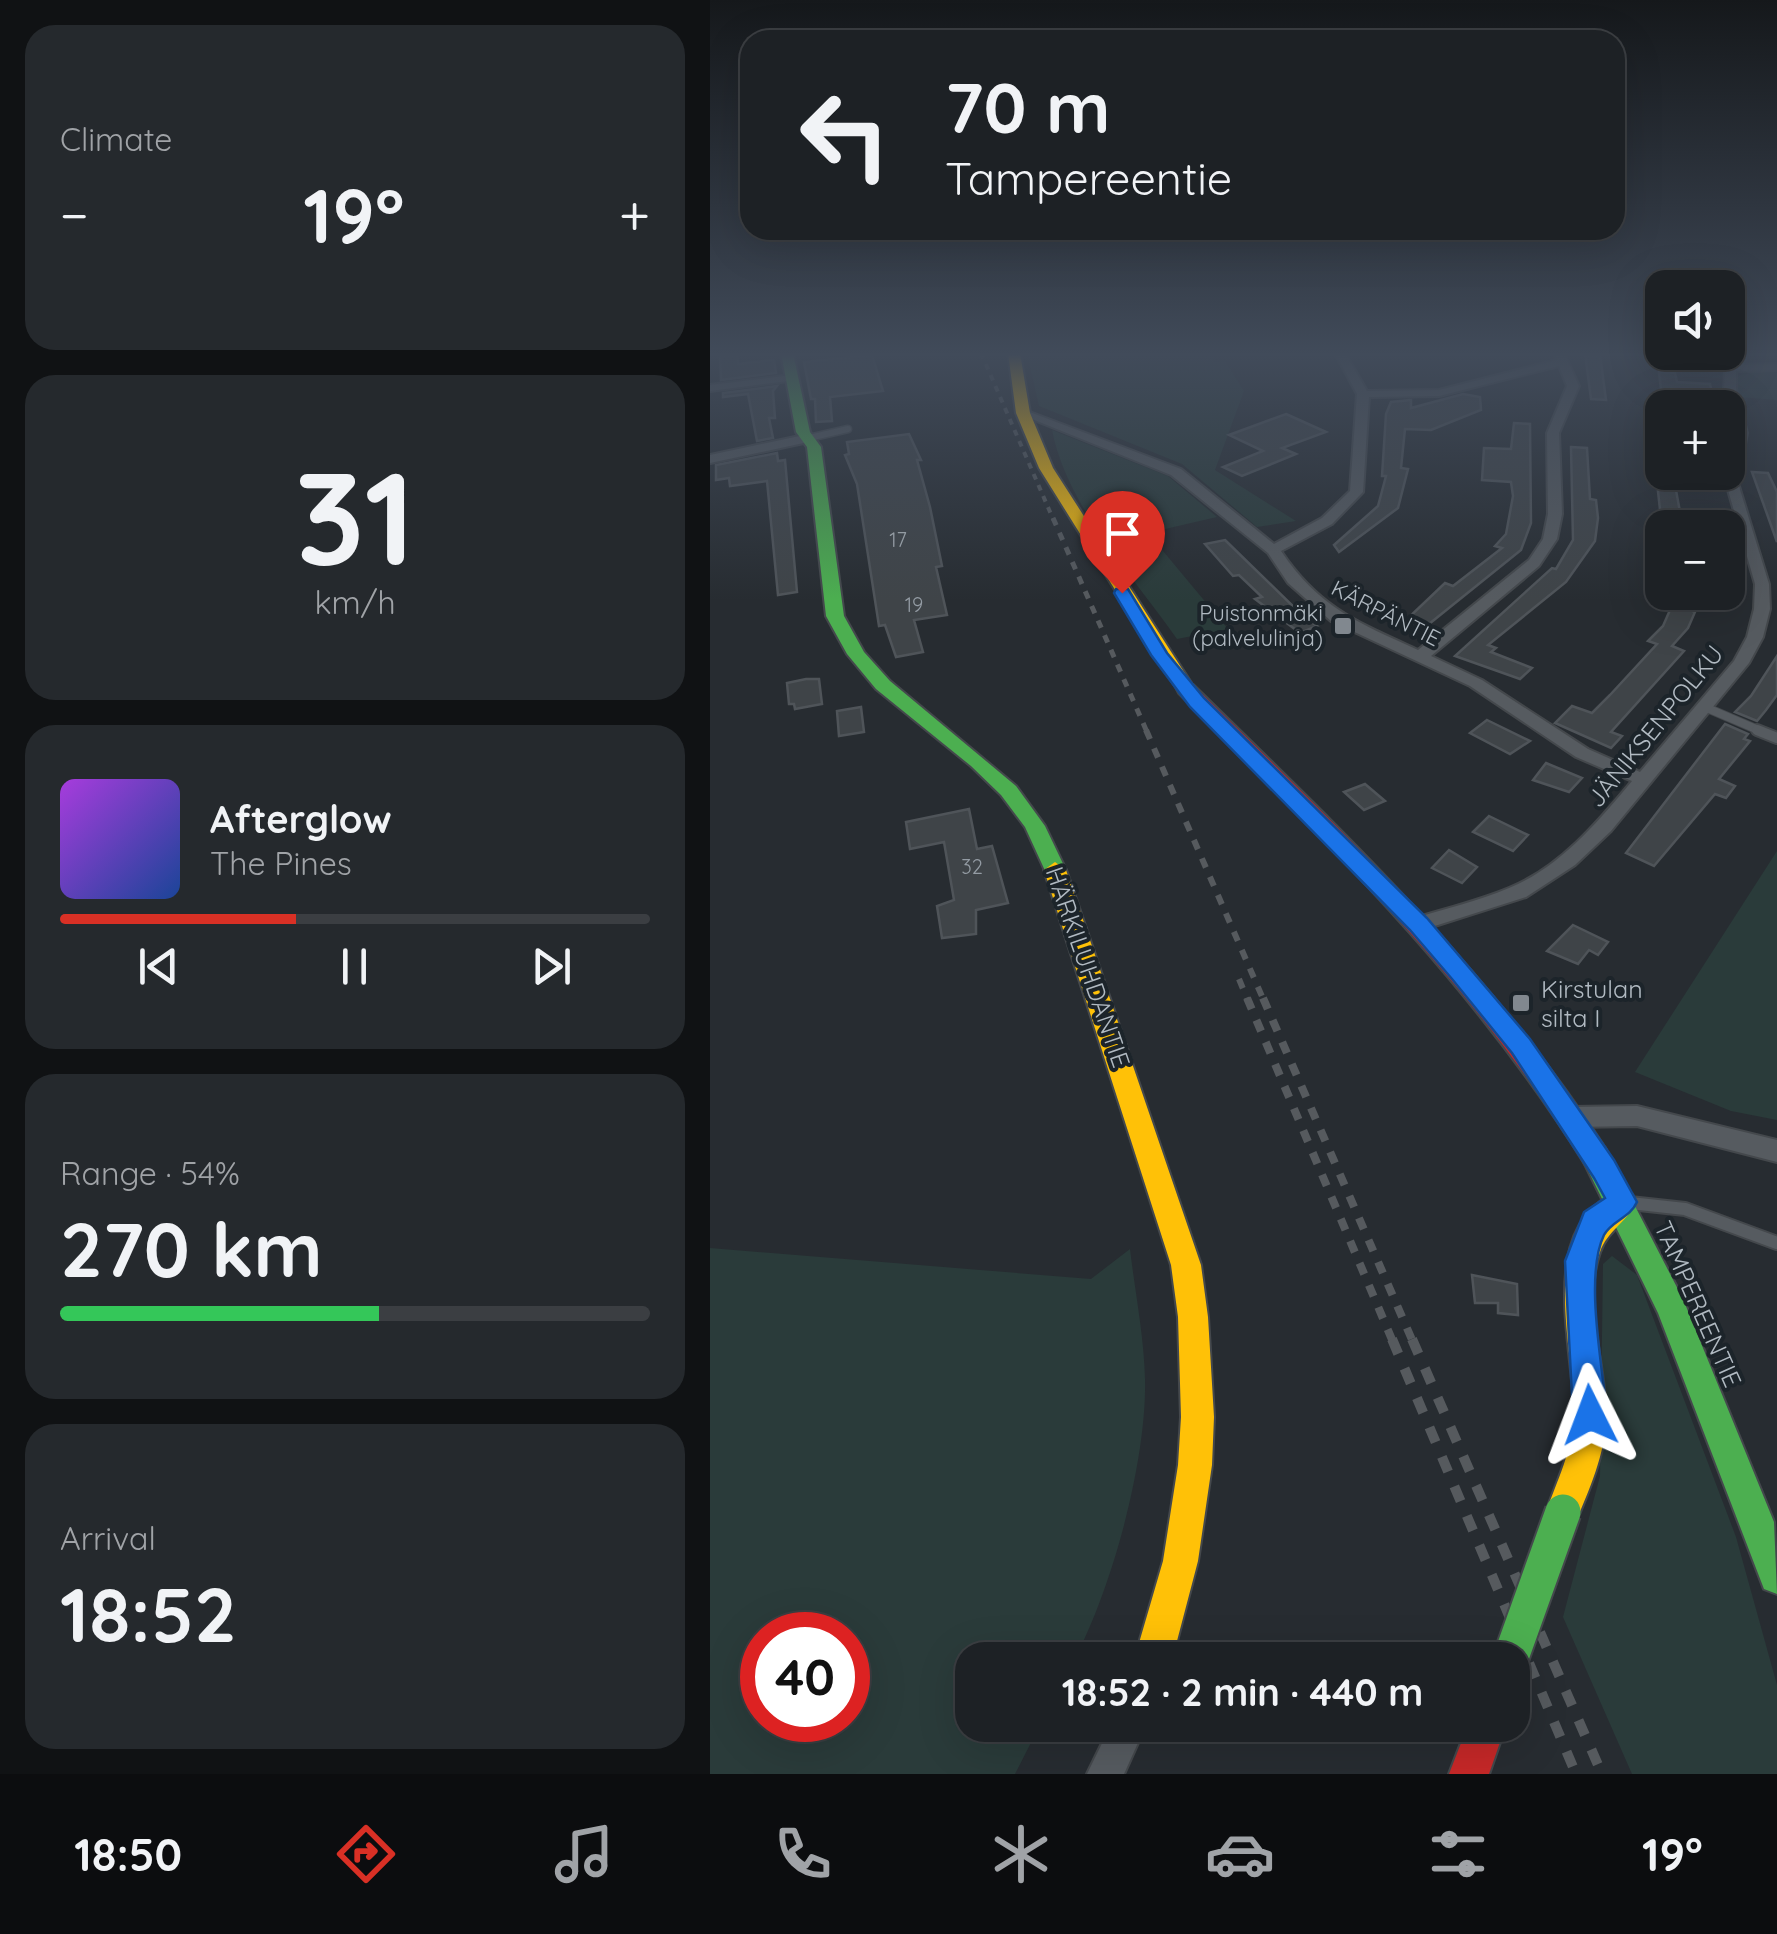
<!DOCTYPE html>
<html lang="en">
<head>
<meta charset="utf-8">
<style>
	body { margin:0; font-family:Quicksand,sans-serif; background:#25292d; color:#f1f3f6; height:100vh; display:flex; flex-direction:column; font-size:38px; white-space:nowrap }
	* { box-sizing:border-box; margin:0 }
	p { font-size:32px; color:#a0a3a7 }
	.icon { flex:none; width:55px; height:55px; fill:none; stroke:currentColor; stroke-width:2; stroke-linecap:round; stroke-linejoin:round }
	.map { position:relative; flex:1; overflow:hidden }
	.sheet { display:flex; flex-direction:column; gap:25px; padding:25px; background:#101214; width:710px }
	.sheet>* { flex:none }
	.top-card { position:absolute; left:30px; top:30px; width:885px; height:210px; border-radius:30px; box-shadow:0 10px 40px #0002,0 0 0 2px #3b3e42; background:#1d2125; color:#f1f3f6; overflow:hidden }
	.controls { position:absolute; left:935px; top:270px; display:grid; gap:20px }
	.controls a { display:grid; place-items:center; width:100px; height:100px; border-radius:20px; background:#1d2125; box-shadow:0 10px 40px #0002,0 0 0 2px #3b3e42; font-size:50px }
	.speed { position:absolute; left:30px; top:1612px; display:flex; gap:20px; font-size:50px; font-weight:700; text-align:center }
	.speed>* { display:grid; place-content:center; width:130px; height:130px; border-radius:50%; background:#1d2125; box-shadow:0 10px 40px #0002,0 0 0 2px #3b3e42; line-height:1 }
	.speed .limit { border:15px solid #d22; background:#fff; color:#111 }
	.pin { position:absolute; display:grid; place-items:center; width:85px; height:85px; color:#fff; margin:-102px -42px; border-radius:50% 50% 50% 0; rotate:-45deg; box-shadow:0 0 10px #0007 }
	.pin .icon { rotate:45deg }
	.me { position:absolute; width:110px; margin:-55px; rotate:357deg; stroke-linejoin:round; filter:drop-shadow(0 0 8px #0008) }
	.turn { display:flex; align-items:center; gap:35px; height:210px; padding:0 40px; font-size:45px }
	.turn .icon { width:130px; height:130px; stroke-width:2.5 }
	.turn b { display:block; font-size:70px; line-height:85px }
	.big { font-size:75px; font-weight:700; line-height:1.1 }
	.sheet .tile { flex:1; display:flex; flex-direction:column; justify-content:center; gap:15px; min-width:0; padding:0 35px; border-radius:30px; background:#25292d }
	.sheet .dial { align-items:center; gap:0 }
	.dial b { font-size:130px; line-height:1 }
	.song { display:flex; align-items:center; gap:30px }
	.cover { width:120px; height:120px; border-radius:15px; background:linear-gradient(135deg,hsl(280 70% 55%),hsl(220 70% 35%)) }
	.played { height:10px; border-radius:5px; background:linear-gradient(90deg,#d93025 40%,#3b3e42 40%) }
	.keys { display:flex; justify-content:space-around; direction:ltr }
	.heat { display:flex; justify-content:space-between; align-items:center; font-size:55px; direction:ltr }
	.charge { height:15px; border-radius:8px; background:linear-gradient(90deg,#34c759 54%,#3b3e42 0) }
	.trip { position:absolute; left:245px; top:1642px; width:575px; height:100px; border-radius:30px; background:#1d2125; box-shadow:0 10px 40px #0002,0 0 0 2px #3b3e42; font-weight:700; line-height:100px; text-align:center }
	.dock { display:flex; height:160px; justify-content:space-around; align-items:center; background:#0c0d0f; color:#a0a3a7 }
	.dock .icon { width:70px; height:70px }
	.dock .active { color:#d93025 }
	.dock b { font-size:45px; color:#f1f3f6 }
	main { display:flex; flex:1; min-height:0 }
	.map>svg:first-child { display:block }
	.green { fill:#2a3b3a; fill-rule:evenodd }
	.building { fill:#3f4448; stroke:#4f5459; stroke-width:2.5 }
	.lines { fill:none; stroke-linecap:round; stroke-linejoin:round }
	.lane-far3-casing { stroke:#44484c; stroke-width:9 }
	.lane-far2-casing { stroke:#44484c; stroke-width:10 }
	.lane-far1-casing { stroke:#44484c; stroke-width:14 }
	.lane-casing { stroke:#44484c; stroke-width:16 }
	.street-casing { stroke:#44484c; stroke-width:4 }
	.fast-casing { stroke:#44484c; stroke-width:4 }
	.slow-casing { stroke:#44484c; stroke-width:4 }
	.jam-casing { stroke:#44484c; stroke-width:4 }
	.lane-far3 { stroke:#565b60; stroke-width:6 }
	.lane-far2 { stroke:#565b60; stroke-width:8 }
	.lane-far1 { stroke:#565b60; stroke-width:10 }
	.lane { stroke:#565b60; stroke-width:12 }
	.street { fill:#565b60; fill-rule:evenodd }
	.fast { fill:#4caf50; fill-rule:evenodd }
	.slow { fill:#ffc107; fill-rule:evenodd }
	.jam { fill:#c62828; fill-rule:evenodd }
	.rail-far4 { stroke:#565a5e; stroke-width:4; stroke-dasharray:6 6; stroke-linecap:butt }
	.rail-far3 { stroke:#565a5e; stroke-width:5; stroke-dasharray:8 8; stroke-linecap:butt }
	.rail-far2 { stroke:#565a5e; stroke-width:6; stroke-dasharray:10 10; stroke-linecap:butt }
	.rail-far1 { stroke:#565a5e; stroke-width:8; stroke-dasharray:12 12; stroke-linecap:butt }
	.rail { stroke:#565a5e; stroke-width:10; stroke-dasharray:16 16; stroke-linecap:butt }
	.fast-bridge-casing { stroke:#44484c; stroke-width:39; stroke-linecap:butt }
	.fast-bridge { stroke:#4caf50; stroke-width:35 }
	.route { fill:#1a73e8; stroke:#114b97; stroke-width:2.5 }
	.poi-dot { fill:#81888f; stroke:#1c242a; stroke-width:4 }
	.labels { text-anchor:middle; stroke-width:8; stroke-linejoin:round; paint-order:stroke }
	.number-label { font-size:20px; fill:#949ca4 }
	.far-poi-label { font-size:22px; fill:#b1bac2; stroke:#1c242a; text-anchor:end }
	.far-street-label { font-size:22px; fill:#b1bac2; stroke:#1c242a }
	.street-label { font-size:25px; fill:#b1bac2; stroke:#1c242a }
	.poi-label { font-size:25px; fill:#b1bac2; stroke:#1c242a; text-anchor:start }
</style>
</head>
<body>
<main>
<section class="sheet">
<div class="tile"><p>Climate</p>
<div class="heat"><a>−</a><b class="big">19°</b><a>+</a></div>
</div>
<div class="tile dial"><b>31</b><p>km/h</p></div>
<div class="tile">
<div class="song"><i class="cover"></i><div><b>Afterglow</b><p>The Pines</p></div></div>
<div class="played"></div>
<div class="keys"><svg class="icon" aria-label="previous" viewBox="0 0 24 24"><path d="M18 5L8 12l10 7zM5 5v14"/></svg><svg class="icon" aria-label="pause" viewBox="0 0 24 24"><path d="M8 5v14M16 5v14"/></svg><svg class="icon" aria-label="next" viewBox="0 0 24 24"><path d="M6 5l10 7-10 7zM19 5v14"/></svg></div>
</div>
<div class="tile"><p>Range · 54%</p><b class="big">270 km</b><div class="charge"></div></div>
<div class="tile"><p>Arrival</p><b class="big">18:52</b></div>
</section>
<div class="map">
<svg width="1067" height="1774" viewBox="0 0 1067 1774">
	<rect width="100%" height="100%" fill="#272c31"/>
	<g class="green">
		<path d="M365,353H499L504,362L515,361L534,391L505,470L586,521L547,527L472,464L329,406L318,357Z"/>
		<path d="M1044,371L1067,372V400L1029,397L1026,377Z"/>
		<path d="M342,430L458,476L507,517L438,533L518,629L467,639C423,576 357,507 342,430Z"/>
		<path d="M1067,851V1120L1021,1111L925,1072Z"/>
		<path d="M0,1248L381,1279L420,1249C425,1292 434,1336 435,1379C437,1460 402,1589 364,1660H262V1725H330L305,1774H0ZM52,1635H138V1720H52Z"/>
		<path d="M902,1256L927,1275L1026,1537L1067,1685V1774H922L853,1617L890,1476L893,1264Z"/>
	</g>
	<g class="building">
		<path d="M10,353H27L28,364L64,360L66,373L11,380Z"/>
		<path d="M875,353L890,354L896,400L881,399Z"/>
		<path d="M162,355L173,391L120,397L122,421L106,422L105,399H101L94,362Z"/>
		<path d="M949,372L965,373L967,382L1000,384L1005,408L952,399Z"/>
		<path d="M67,386L63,391L65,418H59L63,438L47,441L38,394L13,397V393Z"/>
		<path d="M753,394L770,397L771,410L721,430L695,429L691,468L698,469L688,508L629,552L624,545L668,506L676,476H672L676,414L681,402L701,400V408Z"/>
		<path d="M576,414L616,432L572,448L586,454L532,476L513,467L553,451L519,435Z"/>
		<path d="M804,423L820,424L821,523L811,550L714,628L695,621L735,583L743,586L792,548L785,546L796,534L803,496L801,482L772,480L774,448L801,449Z"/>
		<path d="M199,434L211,460H207L220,507L232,566L226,567L237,615L204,620L213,652L186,657L175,625L169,626L147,484L135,455L139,454L137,442Z"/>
		<path d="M861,447L877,448L880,499L886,500L888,518L885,541L856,582L778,645L786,648L781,652L822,668L810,679L745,656L842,568L846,569L863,540Z"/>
		<path d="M67,453L68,461L75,460L87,592L68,595L57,481L20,486L19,478L6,480V465Z"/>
		<path d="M1042,472L1058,473L1067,492V542Z"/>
		<path d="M946,473L963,474L973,528H952Z"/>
		<path d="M515,540L594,617L607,626L590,633L545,599L552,597L529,575L523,576L495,544Z"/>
		<path d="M963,603L985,612L978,628L962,646L974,651L901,732L912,736L901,748L845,723L862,706L882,713L900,695L947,644L938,641L953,626Z"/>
		<path d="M1067,656V695L1056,710L1047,721L1025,712L1041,696Z"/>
		<path d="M96,679H109L112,704L85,709L84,704H79L77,683Z"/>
		<path d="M151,707L154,732L129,736L127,711Z"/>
		<path d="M777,720L820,741L800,754L760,733Z"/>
		<path d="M1015,724L1038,734L1034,739L1040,741L1009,779L1025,786L1016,798L1005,794L944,866L916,853Z"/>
		<path d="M836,763L872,778L859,792L823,780Z"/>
		<path d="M655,784L675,801L654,810L634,792Z"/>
		<path d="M259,809L267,849L282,846L298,903L266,910V934L232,938L227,906L244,900L234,842L200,849L196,822Z"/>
		<path d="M779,816L818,835L803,851L763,832Z"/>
		<path d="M739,850L767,867L752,883L722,868Z"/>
		<path d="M863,925L898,942L888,955L879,950L868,964L837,951Z"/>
		<path d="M762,1275L807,1284L808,1315L788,1313V1303H765Z"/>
	</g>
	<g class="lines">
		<defs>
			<path id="lane-far3" d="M99,438L138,429"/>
			<path id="lane-far2" d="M997,708L1053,732"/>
			<path id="lane-far1" d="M1047,730L1067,738"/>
			<path id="lane" d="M920,1203L975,1209L1067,1243"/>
			<g id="street">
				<path d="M625,353H635L657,391L729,390L847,360L844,353H854L869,386L849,433L852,514L847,539L829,566L721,656L772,680L878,749L930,772L1024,661L1037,637L1044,609L1045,584L1016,483L1025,433L1014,389L1015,370L983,353H997L1022,365L1067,364V370L1026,371V389L1037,433L1028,483L1059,584L1060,609L1053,637L1039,663L901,831L865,865L816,897L709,931L702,929L699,924L702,919C734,909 768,901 799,888C849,868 888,822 922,781L866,757L760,686L621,621L578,583L558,553L461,475L307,413L317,411L471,469L564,544L612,518L640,491L647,394ZM849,366L857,386L837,433L838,514L833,539L819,560L708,650C649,623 609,608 571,551L622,524L653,492L659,397L729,396Z"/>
				<path d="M82,375L88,378L86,380L0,391V385Z"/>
				<path d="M99,434L105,438L103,441L0,463V455Z"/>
				<path d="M927,1106L1067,1140V1162L927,1126L862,1127L854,1124L850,1117L854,1110L862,1107Z"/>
				<path d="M401,1725H436L414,1774H377Z"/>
			</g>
			<g id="fast">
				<path d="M71,353H83L100,432L111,447L134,616L154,652L180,681L306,786L335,826L356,870L353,875H337L315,827L291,795L261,766L166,689L137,654L116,616L97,447L86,432Z"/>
				<path d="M885,1144L895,1148L973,1299L1064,1522L1067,1594L1054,1589L948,1313L871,1156L875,1148Z"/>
			</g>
			<g id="slow">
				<path d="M298,353H310L320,413L343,468L485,689L483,693L476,695L467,689L329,468L306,413Z"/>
				<path d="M345,862L356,870L491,1265L498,1317L504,1417L502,1465L488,1561L462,1660H424L453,1561L468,1465L471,1417L468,1317L461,1265L334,870Z"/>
				<path d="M912,1190L922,1194L926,1203C917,1222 897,1231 890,1252C872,1302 895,1361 896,1413C897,1451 879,1490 865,1524L853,1529L841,1524L836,1512C847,1481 863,1449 864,1415C865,1348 823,1223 912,1190Z"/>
			</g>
			<g id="jam">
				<path d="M476,683L483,685C634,833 779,969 895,1148L899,1156L895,1164L885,1168L875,1164C762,982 619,844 469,693L467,689Z"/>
				<path d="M758,1725H796L779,1774H739Z"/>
			</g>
		</defs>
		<use href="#lane-far3" class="lane-far3-casing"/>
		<use href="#lane-far2" class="lane-far2-casing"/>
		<use href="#lane-far1" class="lane-far1-casing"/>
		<use href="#lane" class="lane-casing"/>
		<use href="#street" class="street-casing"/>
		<use href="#fast" class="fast-casing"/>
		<use href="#slow" class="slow-casing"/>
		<use href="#jam" class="jam-casing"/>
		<use href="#lane-far3" class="lane-far3"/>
		<use href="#lane-far2" class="lane-far2"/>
		<use href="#lane-far1" class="lane-far1"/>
		<use href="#lane" class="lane"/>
		<use href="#street" class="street"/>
		<use href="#fast" class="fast"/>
		<use href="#slow" class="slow"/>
		<use href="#jam" class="jam"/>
		<path class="rail-far4" d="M271,353L344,521"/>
		<path class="rail-far3" d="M343,518L437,732"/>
		<g class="rail-far2">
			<path d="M436,730L554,1001"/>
			<path d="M529,979L538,1001"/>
		</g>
		<g class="rail-far1">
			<path d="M537,998L683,1342"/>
			<path d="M553,998L703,1342"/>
		</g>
		<g class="rail">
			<path d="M682,1339L866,1774"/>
			<path d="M702,1339L892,1774"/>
		</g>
		<defs>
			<path id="fast-bridge" d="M800,1660L853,1512"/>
		</defs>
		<use href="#fast-bridge" class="fast-bridge-casing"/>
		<use href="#fast-bridge" class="fast-bridge"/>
	</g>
	<linearGradient id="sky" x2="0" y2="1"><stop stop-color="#15181b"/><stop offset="0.59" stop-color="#414b5a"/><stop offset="1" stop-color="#414b5a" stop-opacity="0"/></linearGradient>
	<rect width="1067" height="601" fill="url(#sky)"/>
	<path class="route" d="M406,589H418L457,653L494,698L717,918L820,1039L904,1160L927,1202C920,1218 901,1221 894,1235C874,1276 893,1368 897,1415L892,1426L880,1431L868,1426L863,1415L855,1261L874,1212L895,1198L884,1178L802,1053L742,979L700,930L480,707L441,655L404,593Z"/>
	<g class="poi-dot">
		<rect x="623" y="616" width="20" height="20" rx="5"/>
		<rect x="801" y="993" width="20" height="20" rx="5"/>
	</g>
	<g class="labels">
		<g class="number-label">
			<text x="188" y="547">17</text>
			<text x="204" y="612">19</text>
			<text x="262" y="874">32</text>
		</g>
		<g class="far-poi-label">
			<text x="613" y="621">Puistonmäki<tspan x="613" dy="25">(palvelulinja)</tspan></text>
		</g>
		<g class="far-street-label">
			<text transform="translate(676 613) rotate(27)" y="8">KÄRPÄNTIE</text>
		</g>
		<g class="street-label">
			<text transform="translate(945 726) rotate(-51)" y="9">JÄNIKSENPOLKU</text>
			<text transform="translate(378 967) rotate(71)" y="9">HÄRKILUHDANTIE</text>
			<text transform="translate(988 1304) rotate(66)" y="9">TAMPEREENTIE</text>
		</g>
		<g class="poi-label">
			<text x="831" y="998">Kirstulan<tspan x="831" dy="29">silta I</tspan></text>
		</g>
	</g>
</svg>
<div class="controls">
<a><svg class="icon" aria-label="sound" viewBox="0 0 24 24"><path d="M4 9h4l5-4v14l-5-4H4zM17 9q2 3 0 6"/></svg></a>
<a>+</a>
<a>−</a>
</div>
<div class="speed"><div class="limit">40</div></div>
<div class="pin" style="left:412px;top:593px;background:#d93025"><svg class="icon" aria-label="arrive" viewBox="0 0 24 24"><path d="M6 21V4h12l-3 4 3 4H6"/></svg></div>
<svg class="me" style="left:880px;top:1415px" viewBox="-20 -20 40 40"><path d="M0-17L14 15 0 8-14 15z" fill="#1a73e8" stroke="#fff" stroke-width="4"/></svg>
<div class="trip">18:52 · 2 min · 440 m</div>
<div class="top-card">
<div class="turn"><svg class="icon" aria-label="left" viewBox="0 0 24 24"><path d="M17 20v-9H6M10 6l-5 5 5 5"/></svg><div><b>70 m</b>Tampereentie</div></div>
</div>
</div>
</main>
<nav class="dock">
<b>18:50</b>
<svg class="icon active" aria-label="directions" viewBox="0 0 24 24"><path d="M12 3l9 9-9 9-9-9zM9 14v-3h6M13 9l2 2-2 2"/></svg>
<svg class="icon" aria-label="music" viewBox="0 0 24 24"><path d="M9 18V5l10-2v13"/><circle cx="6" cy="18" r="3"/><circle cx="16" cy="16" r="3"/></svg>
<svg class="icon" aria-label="phone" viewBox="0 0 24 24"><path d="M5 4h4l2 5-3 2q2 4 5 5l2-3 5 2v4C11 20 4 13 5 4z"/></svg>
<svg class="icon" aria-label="climate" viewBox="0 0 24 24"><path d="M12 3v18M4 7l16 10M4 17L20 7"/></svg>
<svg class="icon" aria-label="car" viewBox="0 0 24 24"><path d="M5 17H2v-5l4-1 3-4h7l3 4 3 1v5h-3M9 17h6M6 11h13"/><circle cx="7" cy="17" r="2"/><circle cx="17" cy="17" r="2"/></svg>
<svg class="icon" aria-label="filters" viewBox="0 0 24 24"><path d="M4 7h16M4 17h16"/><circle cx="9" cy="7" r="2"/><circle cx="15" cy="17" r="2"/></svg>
<b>19°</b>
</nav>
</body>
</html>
